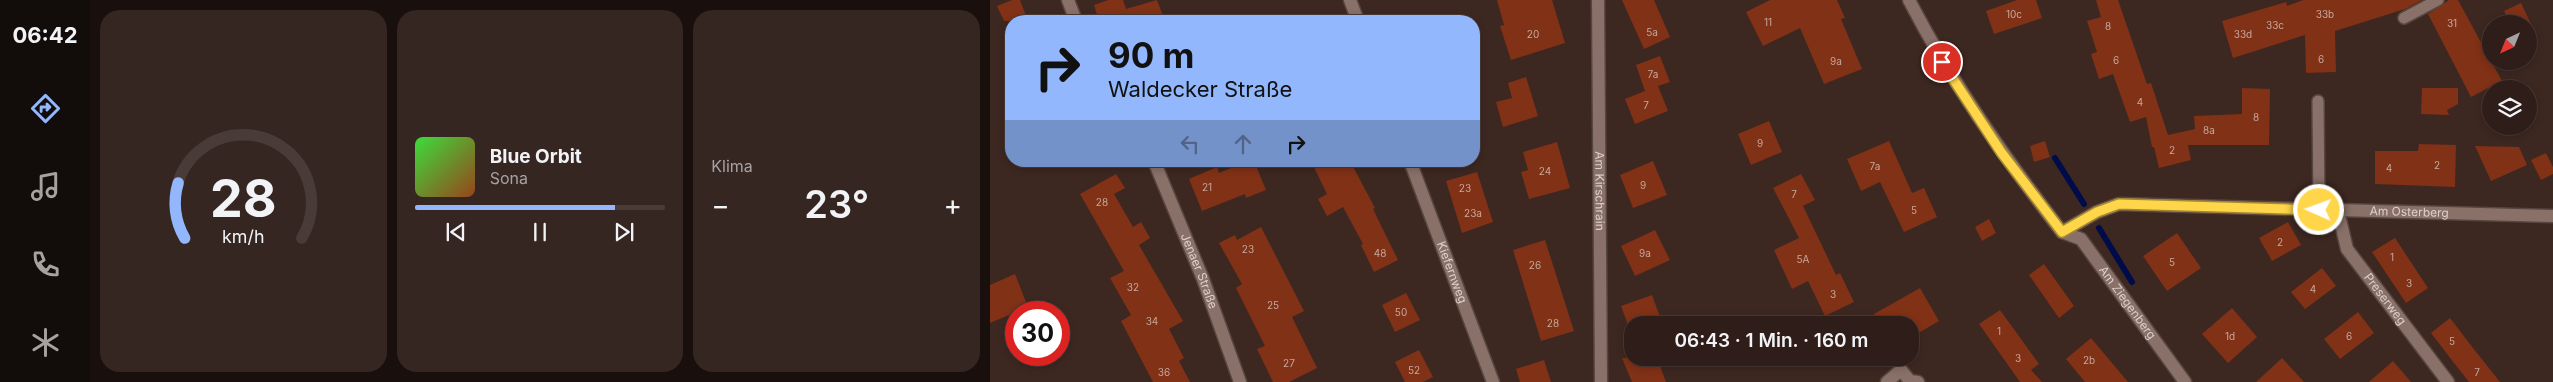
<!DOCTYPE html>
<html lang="de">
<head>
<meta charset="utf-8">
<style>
	body { margin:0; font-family:Inter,sans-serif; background:#362622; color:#f1f3f6; height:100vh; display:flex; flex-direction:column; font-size:19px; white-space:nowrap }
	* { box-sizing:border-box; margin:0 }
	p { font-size:16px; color:#a7a2a2 }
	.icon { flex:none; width:28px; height:28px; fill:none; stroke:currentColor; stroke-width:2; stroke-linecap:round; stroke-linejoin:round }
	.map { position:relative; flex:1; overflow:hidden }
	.side { display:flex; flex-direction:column; gap:10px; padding:10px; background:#19100e; width:900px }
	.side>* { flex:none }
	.banner { position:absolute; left:15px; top:15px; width:475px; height:152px; border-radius:20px; box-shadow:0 2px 8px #0003,0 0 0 1px #493b38; background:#92b7fd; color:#111; overflow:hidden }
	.needle { width:32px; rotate:223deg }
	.controls { position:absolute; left:1492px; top:15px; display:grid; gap:10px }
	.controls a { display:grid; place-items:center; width:55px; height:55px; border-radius:50%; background:#2e1d19; box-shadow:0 2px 8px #0003,0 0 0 1px #493b38; font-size:25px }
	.speed { position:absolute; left:15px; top:301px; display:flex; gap:10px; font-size:25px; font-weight:700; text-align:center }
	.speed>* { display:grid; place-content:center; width:65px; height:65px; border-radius:50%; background:#2e1d19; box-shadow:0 2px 8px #0003,0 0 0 1px #493b38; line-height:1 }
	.speed .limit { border:8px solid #d22; background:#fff; color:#111 }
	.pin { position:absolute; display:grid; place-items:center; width:42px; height:42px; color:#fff; margin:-21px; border:2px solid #fff; border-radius:50%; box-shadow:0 1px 5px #0007 }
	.me { position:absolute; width:55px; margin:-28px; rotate:272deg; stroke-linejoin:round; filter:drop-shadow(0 0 4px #0008) }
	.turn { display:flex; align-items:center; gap:18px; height:105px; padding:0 20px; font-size:22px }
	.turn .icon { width:65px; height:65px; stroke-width:2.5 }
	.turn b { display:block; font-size:35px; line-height:42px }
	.lanes { display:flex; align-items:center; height:48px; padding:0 20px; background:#0003; justify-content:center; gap:25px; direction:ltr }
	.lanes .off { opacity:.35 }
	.big { font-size:38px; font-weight:600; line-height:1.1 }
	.side .widget { flex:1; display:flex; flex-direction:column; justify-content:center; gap:8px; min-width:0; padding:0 18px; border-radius:20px; background:#362622 }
	.side .dial { align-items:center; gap:0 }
	.dial svg { height:130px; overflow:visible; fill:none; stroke:#493b38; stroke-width:7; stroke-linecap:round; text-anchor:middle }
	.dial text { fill:#f1f3f6; stroke:none }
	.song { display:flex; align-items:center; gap:15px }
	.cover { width:60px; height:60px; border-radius:8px; background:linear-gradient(135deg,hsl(120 70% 55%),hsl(20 70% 35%)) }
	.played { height:5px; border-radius:2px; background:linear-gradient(90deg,#92b7fd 80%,#493b38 80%) }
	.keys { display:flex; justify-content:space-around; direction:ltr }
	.heat { display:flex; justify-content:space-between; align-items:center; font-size:28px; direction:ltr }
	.side .tiles { flex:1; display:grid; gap:10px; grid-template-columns:repeat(3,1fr) }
	.trip { position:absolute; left:634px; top:316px; width:295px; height:50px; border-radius:20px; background:#2e1d19; box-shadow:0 2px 8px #0003,0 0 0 1px #493b38; font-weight:600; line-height:50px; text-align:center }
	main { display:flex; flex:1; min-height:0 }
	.tabs { display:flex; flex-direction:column; width:90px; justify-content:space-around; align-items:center; background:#120c0a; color:#a7a2a2 }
	.tabs .icon { width:35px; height:35px }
	.tabs .on { color:#92b7fd }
	.tabs b { font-size:22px; color:#f1f3f6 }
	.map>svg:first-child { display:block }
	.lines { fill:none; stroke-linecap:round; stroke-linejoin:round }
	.stream { stroke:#000c4a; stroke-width:6 }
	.building { fill:#803116 }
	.lane-casing { stroke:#574540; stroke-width:14 }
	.street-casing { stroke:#574540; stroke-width:15 }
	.lane { stroke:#897068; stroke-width:11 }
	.street { stroke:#897068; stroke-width:12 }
	.route-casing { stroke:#a68a30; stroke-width:12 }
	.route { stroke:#ffd54a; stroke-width:9 }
	.labels { text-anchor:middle; stroke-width:5; stroke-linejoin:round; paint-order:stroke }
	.number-label { font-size:10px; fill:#c6a89d }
	.street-label { font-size:12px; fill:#ddcfca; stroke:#3d2721 }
</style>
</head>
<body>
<main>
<nav class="tabs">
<b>06:42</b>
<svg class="icon on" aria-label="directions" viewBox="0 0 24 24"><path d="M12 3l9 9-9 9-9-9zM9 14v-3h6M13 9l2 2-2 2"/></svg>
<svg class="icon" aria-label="music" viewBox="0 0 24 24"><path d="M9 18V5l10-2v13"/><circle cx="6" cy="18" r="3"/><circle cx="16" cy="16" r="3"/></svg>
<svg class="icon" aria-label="phone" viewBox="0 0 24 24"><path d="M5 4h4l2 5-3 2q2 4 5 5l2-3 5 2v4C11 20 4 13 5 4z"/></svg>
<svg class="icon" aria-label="climate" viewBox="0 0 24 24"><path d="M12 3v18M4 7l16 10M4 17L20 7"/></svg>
</nav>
<section class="side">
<div class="tiles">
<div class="widget dial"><svg viewBox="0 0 100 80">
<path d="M14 69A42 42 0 1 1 86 69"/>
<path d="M14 69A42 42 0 0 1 10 35" stroke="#92b7fd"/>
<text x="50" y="56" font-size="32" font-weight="700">28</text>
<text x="50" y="72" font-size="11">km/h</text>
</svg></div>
<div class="widget">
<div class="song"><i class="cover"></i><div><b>Blue Orbit</b><p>Sona</p></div></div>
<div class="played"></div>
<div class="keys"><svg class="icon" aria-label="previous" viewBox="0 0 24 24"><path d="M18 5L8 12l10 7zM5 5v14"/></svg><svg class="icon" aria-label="pause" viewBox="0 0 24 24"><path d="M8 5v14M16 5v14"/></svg><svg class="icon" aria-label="next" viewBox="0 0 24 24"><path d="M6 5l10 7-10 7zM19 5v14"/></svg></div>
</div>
<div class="widget"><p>Klima</p>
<div class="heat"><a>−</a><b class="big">23°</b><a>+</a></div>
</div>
</div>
</section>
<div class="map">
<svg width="1563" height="382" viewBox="0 0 1563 382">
	<rect width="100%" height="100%" fill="#3d2721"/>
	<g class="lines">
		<g class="stream">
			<path d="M1065,158L1094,204"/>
			<path d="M1109,228L1142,282"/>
		</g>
	</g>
	<g class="building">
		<path d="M22,0H30L38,21H14L7,6Z"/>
		<path d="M118,0H133L136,9L167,0L175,21H109L104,5Z"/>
		<path d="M507,0H562L575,43L521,60L510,26L514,25Z"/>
		<path d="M632,0H664L680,37L654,49Z"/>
		<path d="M780,0H847L855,18L851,19L872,69L834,84L810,28L773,46L756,12Z"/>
		<path d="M1027,0H1046L1052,18L1004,34L996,11Z"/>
		<path d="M1106,0H1128L1157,84L1161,83L1178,135L1205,129L1204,116L1252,114V88L1280,89L1279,145H1198L1201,160L1169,168L1164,147H1162L1156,117L1140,122L1123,74L1109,79L1101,54L1107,52L1097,21L1111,17Z"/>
		<path d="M1313,0H1432L1415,9L1345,31L1346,72L1316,73L1315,35L1243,58L1232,21L1296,2L1297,6Z"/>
		<path d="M1459,0H1468L1512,81L1481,97L1438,14Z"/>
		<path d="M1531,3L1541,24H1520L1514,11Z"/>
		<path d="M670,56L680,82L668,86L678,111L645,124L635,99L655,91L646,65Z"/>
		<path d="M536,77L548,116L513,127L506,102L522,98L518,83Z"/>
		<path d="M1432,88H1468V104L1457,110L1459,115L1431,114Z"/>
		<path d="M779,121L792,152L761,165L748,134Z"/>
		<path d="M899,141L922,193L934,188L947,217L914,232L890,182L871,191L857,159Z"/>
		<path d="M1055,141L1060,157L1044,162L1040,146Z"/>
		<path d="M567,142L580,188L539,199L531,172L538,170L533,152Z"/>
		<path d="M1429,144L1466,145L1465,187L1385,184V151H1428Z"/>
		<path d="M1485,146L1529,147L1537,165L1501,181Z"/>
		<path d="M1556,153L1563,167V174L1551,180L1541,160Z"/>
		<path d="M258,161H264L276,190L256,198L255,194L212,211L199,179L227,167L229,173Z"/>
		<path d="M321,161H360L385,208L383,209L408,260L384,272L371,245L373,244L353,207L337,216L328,199L337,194Z"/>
		<path d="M663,161L677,195L643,208L630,175Z"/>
		<path d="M487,172L503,222L472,233L456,181Z"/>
		<path d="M126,174L135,188L124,194L143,227L151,222L160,238L149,245L193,321L179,329L194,358L189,361L200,382H163L131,321L141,315L120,278L134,271L90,194Z"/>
		<path d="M811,174L825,200L813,206L846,275L850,273L864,302L835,316L818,281L802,289L784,250L809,238L783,188Z"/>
		<path d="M999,219L1006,233L992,241L985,227Z"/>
		<path d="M1298,222L1311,245L1282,261L1269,238Z"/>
		<path d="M271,227L314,311L302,317L327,368L299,382H283L267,349L275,346L246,288L252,284L229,243L245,235L247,240Z"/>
		<path d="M665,230L680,260L645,276L631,246Z"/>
		<path d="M1187,233L1211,268L1177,291L1153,256Z"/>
		<path d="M1405,238L1438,288L1416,303L1382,252Z"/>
		<path d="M555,240L584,331L551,341L523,250Z"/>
		<path d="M1054,264L1084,306L1069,318L1039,275Z"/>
		<path d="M1332,268L1346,286L1315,309L1301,292Z"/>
		<path d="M25,274L38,307L0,323V285Z"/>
		<path d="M930,288L949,321L920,338V325H890L884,314Z"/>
		<path d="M416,293L430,320L405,332L392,305Z"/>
		<path d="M662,295L673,325H638L631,306Z"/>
		<path d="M1242,308L1267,337L1238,363L1212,334Z"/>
		<path d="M1010,310L1049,364L1041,370L1052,382H1030L989,324Z"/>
		<path d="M1368,312L1384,333L1350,359L1334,339Z"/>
		<path d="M1460,318L1483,348L1510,382H1479L1464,363L1441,333Z"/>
		<path d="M1101,338L1138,382H1095L1076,359Z"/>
		<path d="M429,350L443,377L433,382H415L405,362Z"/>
		<path d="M632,358H667L676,382H642Z"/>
		<path d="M1292,358L1314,382H1266Z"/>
		<path d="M554,360L561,382H530L526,369Z"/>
		<path d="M1403,361L1421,382H1379Z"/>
	</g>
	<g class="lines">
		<defs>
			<g id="lane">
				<path d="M1414,18L1448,0"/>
				<path d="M1328,101L1329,210"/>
			</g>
			<g id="street">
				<path d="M78,0L86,21"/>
				<path d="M360,0L368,21"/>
				<path id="s1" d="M608,0L611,382"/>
				<path d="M919,0C962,83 1015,158 1072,232"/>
				<path id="s2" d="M164,161L213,279L250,382"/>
				<path id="s3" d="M420,161L503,382"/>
				<path id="s4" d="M1348,211L1357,249L1458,382"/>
				<path id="s5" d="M1072,232L1107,212L1129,204L1563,216"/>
				<path id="s6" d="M1072,232L1091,239L1195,382"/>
				<path d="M897,382L911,370L920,381L928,382"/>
			</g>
		</defs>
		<use href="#lane" class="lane-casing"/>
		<use href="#street" class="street-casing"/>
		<use href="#lane" class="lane"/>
		<use href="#street" class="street"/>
	</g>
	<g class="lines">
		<defs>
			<path id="route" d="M952,62L1011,152L1072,232L1107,212L1129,204L1329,210"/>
		</defs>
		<use href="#route" class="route-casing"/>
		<use href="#route" class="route"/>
	</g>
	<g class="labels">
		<g class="number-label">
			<text x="1024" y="18">10c</text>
			<text x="1335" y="18">33b</text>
			<text x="778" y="26">11</text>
			<text x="1462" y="27">31</text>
			<text x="1285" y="29">33c</text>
			<text x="1118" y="30">8</text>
			<text x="662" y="36">5a</text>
			<text x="543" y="38">20</text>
			<text x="1253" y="38">33d</text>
			<text x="1331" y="63">6</text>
			<text x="1126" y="64">6</text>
			<text x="846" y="65">9a</text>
			<text x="663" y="78">7a</text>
			<text x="1150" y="106">4</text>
			<text x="656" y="109">7</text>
			<text x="1266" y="121">8</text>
			<text x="1219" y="134">8a</text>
			<text x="770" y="147">9</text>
			<text x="1182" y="154">2</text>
			<text x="1447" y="169">2</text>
			<text x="885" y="170">7a</text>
			<text x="1399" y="172">4</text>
			<text x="555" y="175">24</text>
			<text x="653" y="189">9</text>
			<text x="217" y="191">21</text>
			<text x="475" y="192">23</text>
			<text x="804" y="198">7</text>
			<text x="112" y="206">28</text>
			<text x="924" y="214">5</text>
			<text x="483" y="217">23a</text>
			<text x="1290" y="246">2</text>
			<text x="258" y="253">23</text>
			<text x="390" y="257">48</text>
			<text x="655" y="257">9a</text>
			<text x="1402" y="261">1</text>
			<text x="813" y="263">5A</text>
			<text x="1182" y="266">5</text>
			<text x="545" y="269">26</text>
			<text x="1419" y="287">3</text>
			<text x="143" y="291">32</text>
			<text x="1323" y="293">4</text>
			<text x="843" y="298">3</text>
			<text x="283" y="309">25</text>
			<text x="411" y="316">50</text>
			<text x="162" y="325">34</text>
			<text x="563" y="327">28</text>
			<text x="1009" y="335">1</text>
			<text x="1240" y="340">1d</text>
			<text x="1359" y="340">6</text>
			<text x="1462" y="345">5</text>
			<text x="1028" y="362">3</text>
			<text x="1099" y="364">2b</text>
			<text x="299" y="367">27</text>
			<text x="424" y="374">52</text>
			<text x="174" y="376">36</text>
			<text x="1487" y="376">7</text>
		</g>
		<g class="street-label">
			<text dy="4" stroke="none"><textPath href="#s1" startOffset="191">Am Kirschrain</textPath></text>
			<text dy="4" stroke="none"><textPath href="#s5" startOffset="354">Am Osterberg</textPath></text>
			<text dy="4" stroke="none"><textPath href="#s2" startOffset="119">Jenaer Straße</textPath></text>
			<text dy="4" stroke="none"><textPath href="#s3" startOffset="119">Kiefernweg</textPath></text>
			<text dy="4" stroke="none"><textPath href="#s4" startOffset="102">Preserweg</textPath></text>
			<text dy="4" stroke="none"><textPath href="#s6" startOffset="99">Am Ziegenberg</textPath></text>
		</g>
	</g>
</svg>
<div class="controls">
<a><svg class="needle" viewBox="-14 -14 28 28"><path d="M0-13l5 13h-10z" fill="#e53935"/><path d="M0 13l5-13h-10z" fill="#a7a2a2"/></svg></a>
<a><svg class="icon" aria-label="layers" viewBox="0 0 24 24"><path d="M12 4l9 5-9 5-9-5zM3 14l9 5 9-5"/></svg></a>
</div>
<div class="speed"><div class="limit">30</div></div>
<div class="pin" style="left:952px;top:62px;background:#d93025"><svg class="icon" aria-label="arrive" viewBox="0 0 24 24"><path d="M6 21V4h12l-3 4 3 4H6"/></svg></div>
<svg class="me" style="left:1329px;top:210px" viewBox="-20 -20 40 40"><circle r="17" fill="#ffd54a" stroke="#fff" stroke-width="3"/><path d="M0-11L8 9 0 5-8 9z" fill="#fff"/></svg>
<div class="trip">06:43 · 1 Min. · 160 m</div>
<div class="banner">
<div class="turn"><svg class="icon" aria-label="right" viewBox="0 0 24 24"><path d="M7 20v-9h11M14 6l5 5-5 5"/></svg><div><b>90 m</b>Waldecker Straße</div></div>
<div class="lanes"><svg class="icon off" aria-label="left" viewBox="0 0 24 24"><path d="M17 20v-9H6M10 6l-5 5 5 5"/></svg><svg class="icon off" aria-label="ahead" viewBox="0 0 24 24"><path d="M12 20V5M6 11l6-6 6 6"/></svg><svg class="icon" aria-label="right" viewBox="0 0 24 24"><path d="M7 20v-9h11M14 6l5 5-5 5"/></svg></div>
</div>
</div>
</main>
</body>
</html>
